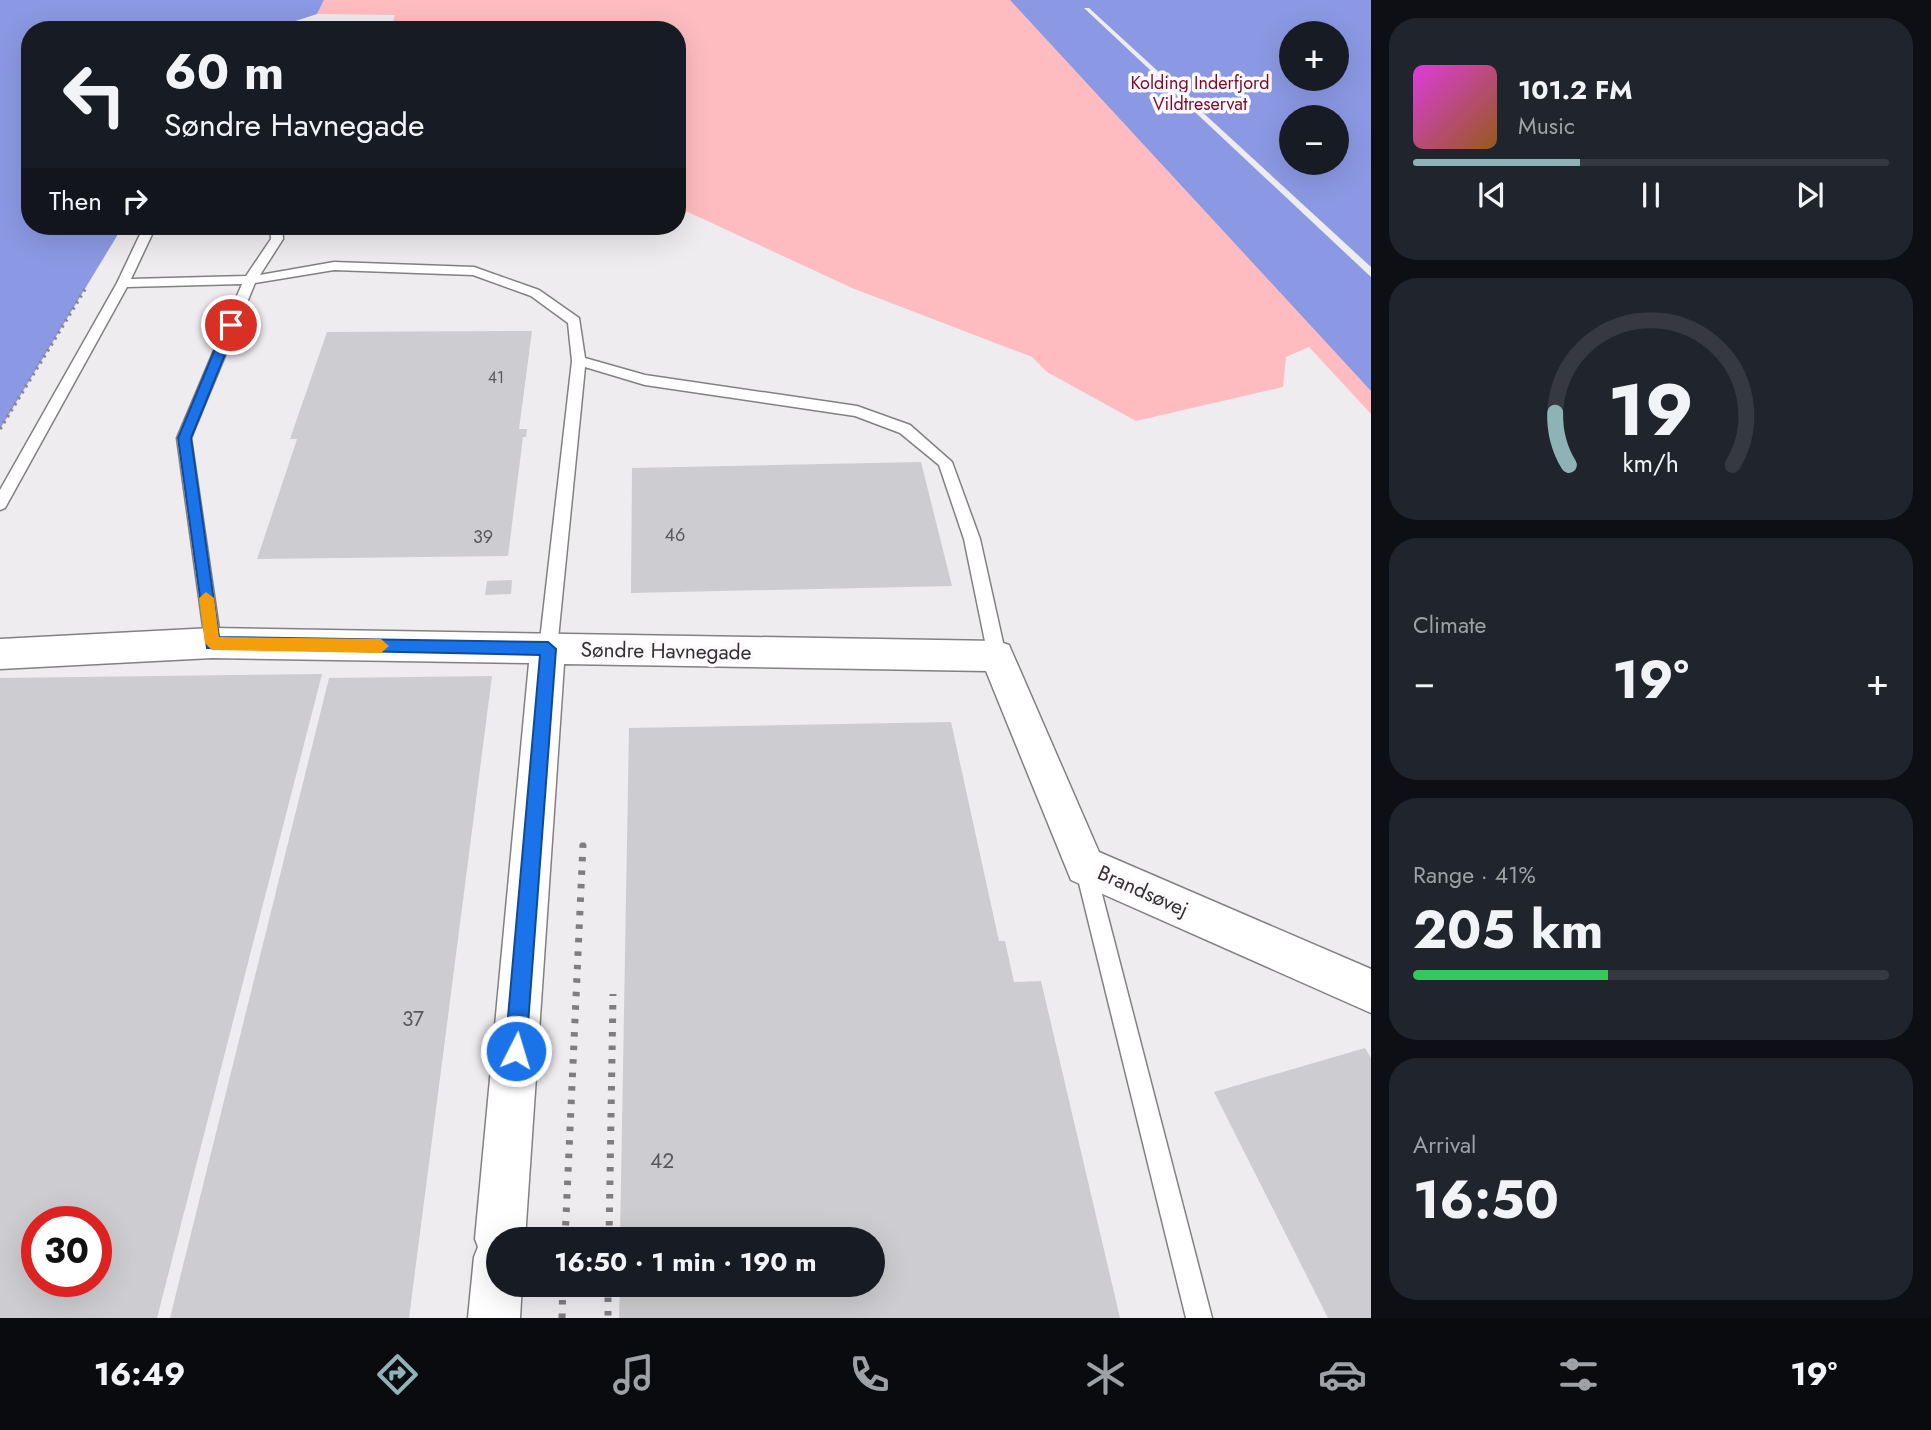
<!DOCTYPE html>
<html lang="en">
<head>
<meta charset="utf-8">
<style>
	body { margin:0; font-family:Jost,sans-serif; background:#20242c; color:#f1f3f6; height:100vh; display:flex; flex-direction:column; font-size:26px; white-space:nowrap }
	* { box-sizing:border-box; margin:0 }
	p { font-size:23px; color:#9ea1a6 }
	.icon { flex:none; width:38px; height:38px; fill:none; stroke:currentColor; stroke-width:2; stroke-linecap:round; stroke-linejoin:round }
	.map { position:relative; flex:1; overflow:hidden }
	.panel { display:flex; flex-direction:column; gap:18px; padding:18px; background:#0d0f14; width:560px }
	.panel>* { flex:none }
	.guide { position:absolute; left:21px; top:21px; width:665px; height:214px; border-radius:28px; box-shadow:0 7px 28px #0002; background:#171b24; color:#f1f3f6; overflow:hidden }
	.controls { position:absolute; left:1279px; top:21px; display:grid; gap:14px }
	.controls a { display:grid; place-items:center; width:70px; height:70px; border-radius:50%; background:#171b24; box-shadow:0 7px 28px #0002; font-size:35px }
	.speed { position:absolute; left:21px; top:1206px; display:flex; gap:14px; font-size:35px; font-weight:700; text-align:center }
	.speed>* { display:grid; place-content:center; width:91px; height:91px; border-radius:50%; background:#171b24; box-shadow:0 7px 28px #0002; line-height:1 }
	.speed .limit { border:10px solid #d22; background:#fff; color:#111 }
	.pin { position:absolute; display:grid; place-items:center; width:60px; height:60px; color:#fff; margin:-30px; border:4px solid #fff; border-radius:50%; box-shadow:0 2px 7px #0007 }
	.me { position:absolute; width:77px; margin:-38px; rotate:5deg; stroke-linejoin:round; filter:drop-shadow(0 0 5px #0008) }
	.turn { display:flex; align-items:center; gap:24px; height:147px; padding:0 28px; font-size:32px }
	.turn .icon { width:91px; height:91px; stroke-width:2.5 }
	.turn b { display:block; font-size:49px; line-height:60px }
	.then { display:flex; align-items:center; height:66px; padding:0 28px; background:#0003; gap:14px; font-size:26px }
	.big { font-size:52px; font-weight:700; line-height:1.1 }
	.panel .card { flex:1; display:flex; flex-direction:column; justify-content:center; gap:10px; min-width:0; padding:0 24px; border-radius:28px; background:#20242c }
	.panel .dial { align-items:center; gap:0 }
	.dial svg { height:182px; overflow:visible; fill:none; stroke:#363941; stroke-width:7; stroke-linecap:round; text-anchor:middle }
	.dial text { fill:#f1f3f6; stroke:none }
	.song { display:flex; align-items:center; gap:21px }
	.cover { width:84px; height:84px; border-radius:10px; background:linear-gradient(135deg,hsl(300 70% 55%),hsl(30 70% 35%)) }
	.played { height:7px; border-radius:4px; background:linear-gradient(90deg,#8eb3b6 35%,#363941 35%) }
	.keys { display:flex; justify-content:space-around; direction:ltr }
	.heat { display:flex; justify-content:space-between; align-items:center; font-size:38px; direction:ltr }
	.charge { height:10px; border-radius:5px; background:linear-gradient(90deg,#34c759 41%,#363941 0) }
	.trip { position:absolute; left:486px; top:1227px; width:399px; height:70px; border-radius:35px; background:#171b24; box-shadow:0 7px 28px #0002; font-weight:700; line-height:70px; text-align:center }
	.dock { display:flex; height:112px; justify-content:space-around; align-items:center; background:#090b0e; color:#9ea1a6 }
	.dock .icon { width:49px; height:49px }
	.dock .active { color:#8eb3b6 }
	.dock b { font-size:32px; color:#f1f3f6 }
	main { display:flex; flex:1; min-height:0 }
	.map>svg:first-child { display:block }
	.green { fill:#febcc0; fill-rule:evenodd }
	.water { fill:#8b99e4; fill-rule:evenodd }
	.pier { fill:#efecef }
	.building { fill:#cdccd0; fill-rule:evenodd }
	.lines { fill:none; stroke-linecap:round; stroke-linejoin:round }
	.service-casing { stroke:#838083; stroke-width:3 }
	.minor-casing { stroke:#838083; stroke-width:3 }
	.path { stroke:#898789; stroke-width:3.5; stroke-dasharray:2.5 4.5; stroke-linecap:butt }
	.service { fill:#fff; fill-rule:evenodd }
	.minor { fill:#fff; fill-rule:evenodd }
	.rail-far1 { stroke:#7f7d7f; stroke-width:5; stroke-dasharray:3.5 7; stroke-linecap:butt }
	.rail { stroke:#7f7d7f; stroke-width:7; stroke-dasharray:4.5 9; stroke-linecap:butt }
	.route { fill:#1a73e8; stroke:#114b97; stroke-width:2 }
	.slow { fill:#f59e0b }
	.labels { text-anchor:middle; stroke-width:7; stroke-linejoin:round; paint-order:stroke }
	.far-number-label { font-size:16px; fill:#5a585a }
	.far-park-label { font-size:18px; fill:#7a0c27; stroke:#fdf9fd }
	.number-label { font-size:18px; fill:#5a585a }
	.street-label { font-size:21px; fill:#333233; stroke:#fdf9fd }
	.near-number-label { font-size:21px; fill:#5a585a }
</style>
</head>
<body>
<main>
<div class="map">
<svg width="1371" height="1318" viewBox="0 0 1371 1318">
	<rect width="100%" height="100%" fill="#efecef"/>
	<path class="green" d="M324,0H1371V414L1309,347L1286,357L1283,387L1136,421L1047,372L1032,357L852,288L677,207V30H390L395,15L317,14ZM1292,33H1337V79H1292ZM1292,117H1337V163H1292Z"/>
	<g class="water">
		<path d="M0,0H324L317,14L268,30H30V226H123L0,429Z"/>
		<path d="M1010,0H1371V391L1324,340ZM1292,33H1337V79H1292ZM1292,117H1337V163H1292Z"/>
	</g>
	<path class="pier" d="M1084,8H1089L1371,267V277Z"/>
	<g class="building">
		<path d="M532,331L519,429H527L526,437H523L508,556L257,559L297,439H290L327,332Z"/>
		<path d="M921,462L952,586L631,593L632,468Z"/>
		<path d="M512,580L511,594L485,595L487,581Z"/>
		<path d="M322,674L157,1318H0V678ZM37,1222H96V1281H37Z"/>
		<path d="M492,676L409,1318H170L329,678Z"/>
		<path d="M951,722L999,941H1005L1014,982L1041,981L1120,1318H619L620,1284H873V1239H620L629,728Z"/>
		<path d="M1365,1048L1371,1058V1318H1328L1214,1092Z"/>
	</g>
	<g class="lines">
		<defs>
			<g id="service">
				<path d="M144,226H156L131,279L246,276L271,239L270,226H282L283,239L260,275L334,262L474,267L539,290L579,318L585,358L645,375L857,406L910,425L952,462L980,539L1006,656L1003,661H991L988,656L964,539L939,465L900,433L855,416L645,385L585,367L557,649L554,654H542L539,649L572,361L568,323L531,296L473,275L334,270L255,283L191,438L221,643L218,648H206L177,438L242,284L127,287L5,508L0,510V490L117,283Z"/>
				<path d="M1085,857L1092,860L1095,867L1212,1318H1186L1075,867L1078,860Z"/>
			</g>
			<path id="minor" d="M212,628L997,641L1009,645L1099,852L1371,969V1013L1071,880L986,671L564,664L525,1239H499V1284H522L520,1318H468L474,1257L478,1247L475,1239L529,663L212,658L0,669V639Z"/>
		</defs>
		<use href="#service" class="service-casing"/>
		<use href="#minor" class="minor-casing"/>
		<path class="path" d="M0,429L87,286"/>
		<use href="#service" class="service"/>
		<use href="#minor" class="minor"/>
		<path class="rail-far1" d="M583,846V838"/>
		<g class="rail">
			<path d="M565,1239L583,844"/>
			<path d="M609,1239L613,994"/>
			<path d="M608,1284V1318"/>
			<path d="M562,1318L563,1284"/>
		</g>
	</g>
	<path class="route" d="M231,321L237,325L191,438L219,637L548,642L556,649L526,1051L523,1059L516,1062L508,1059L505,1051L540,655L207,648L178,438L225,325Z"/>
	<path class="slow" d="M206,592L214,598L219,637L381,639L389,646L381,653L212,650L205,643L199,598Z"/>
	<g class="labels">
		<g class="far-number-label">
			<text x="496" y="383">41</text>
		</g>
		<g class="far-park-label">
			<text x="1200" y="89">Kolding Inderfjord<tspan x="1200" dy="21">Vildtreservat</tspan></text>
		</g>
		<g class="number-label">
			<text x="675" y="541">46</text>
			<text x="483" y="543">39</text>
		</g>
		<g class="street-label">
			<text transform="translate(666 651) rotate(1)" y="7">Søndre Havnegade</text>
			<text transform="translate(1143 891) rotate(24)" y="7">Brandsøvej</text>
		</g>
		<g class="near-number-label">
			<text x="413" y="1026">37</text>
			<text x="662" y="1168">42</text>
		</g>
	</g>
</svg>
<div class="controls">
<a>+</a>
<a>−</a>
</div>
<div class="speed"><div class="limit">30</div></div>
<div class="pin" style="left:231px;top:325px;background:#d93025"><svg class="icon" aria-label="arrive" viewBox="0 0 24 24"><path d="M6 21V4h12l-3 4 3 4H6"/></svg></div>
<svg class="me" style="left:516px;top:1051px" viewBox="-20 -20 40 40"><circle r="17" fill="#1a73e8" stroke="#fff" stroke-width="3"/><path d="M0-11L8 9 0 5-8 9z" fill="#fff"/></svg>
<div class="trip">16:50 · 1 min · 190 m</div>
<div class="guide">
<div class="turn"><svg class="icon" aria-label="left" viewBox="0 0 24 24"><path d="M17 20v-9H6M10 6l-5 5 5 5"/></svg><div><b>60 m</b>Søndre Havnegade</div></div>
<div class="then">Then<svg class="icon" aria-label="right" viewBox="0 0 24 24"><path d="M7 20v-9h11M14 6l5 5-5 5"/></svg></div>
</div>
</div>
<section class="panel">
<div class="card">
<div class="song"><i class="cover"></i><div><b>101.2 FM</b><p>Music</p></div></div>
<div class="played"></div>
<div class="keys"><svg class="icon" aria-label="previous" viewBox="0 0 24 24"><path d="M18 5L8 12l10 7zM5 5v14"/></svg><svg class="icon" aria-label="pause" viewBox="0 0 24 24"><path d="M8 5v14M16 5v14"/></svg><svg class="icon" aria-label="next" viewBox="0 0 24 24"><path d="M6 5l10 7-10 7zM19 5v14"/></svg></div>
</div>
<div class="card dial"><svg viewBox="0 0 100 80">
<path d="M14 69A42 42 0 1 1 86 69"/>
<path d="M14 69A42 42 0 0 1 8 46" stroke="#8eb3b6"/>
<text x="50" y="56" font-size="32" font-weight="700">19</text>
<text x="50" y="72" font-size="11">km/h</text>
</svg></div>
<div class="card"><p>Climate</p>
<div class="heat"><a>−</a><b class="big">19°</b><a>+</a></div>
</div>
<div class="card"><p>Range · 41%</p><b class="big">205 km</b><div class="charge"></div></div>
<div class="card"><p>Arrival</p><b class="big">16:50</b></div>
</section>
</main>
<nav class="dock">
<b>16:49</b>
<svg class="icon active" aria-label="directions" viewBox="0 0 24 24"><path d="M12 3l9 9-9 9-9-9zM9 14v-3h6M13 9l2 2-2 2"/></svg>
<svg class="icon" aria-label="music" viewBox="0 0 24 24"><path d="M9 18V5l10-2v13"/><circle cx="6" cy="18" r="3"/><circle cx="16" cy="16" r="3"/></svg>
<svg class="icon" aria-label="phone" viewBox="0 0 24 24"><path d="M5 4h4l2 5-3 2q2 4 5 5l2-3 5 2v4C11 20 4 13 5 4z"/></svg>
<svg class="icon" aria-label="climate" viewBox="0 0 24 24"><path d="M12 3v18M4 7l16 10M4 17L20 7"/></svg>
<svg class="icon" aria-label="car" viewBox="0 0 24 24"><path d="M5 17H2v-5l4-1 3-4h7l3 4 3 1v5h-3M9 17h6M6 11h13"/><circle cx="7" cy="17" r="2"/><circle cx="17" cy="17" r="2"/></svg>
<svg class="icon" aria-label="filters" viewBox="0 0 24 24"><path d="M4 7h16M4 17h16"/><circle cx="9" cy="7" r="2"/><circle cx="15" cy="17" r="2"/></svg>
<b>19°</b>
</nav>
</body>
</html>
